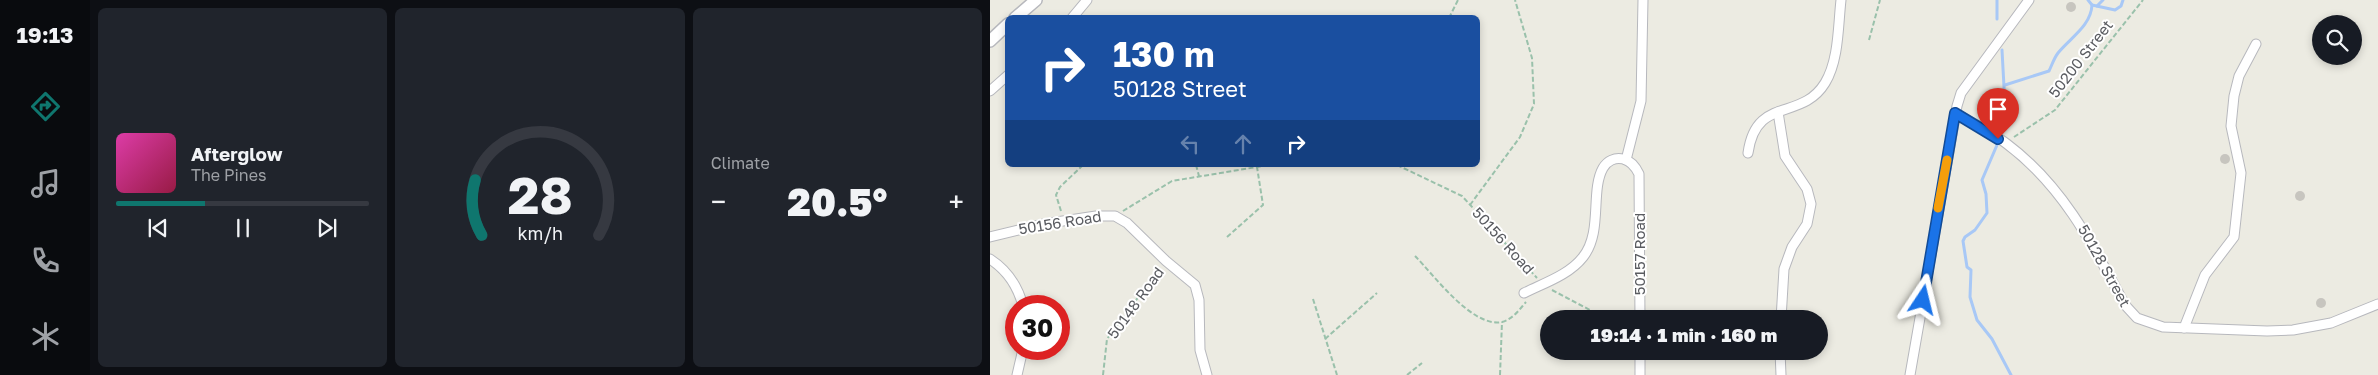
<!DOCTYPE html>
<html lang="en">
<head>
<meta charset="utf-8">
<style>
	body { margin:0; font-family:"Golos Text",sans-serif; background:#20242c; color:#f1f3f6; height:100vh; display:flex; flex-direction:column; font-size:19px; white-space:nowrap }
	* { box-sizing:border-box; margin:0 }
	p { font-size:16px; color:#9ea1a6 }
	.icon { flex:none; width:28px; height:28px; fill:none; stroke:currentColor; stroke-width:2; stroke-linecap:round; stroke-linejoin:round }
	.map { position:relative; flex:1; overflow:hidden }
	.side { display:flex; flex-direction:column; gap:8px; padding:8px; background:#0d0f14; width:900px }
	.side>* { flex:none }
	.hud { position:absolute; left:15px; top:15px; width:475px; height:152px; border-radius:8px; box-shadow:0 2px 8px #0003; background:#1a4fa0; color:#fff; overflow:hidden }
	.controls { position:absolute; left:1322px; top:15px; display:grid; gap:10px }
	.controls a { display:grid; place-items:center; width:50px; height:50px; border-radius:50%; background:#171b24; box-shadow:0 2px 8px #0003; font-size:25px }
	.speed { position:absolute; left:15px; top:295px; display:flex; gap:10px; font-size:25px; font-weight:700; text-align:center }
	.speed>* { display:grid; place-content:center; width:65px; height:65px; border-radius:50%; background:#171b24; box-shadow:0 2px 8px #0003; line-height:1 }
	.speed .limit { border:8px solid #d22; background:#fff; color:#111 }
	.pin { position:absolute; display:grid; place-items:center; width:42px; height:42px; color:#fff; margin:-51px -21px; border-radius:50% 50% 50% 0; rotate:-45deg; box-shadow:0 0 5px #0007 }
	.pin .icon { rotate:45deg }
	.me { position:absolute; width:55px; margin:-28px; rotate:10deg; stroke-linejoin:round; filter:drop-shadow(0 0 4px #0008) }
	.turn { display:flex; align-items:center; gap:18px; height:105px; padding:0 25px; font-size:22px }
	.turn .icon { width:65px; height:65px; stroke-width:2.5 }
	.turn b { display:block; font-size:35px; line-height:42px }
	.lanes { display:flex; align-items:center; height:48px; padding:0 25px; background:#0003; justify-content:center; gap:25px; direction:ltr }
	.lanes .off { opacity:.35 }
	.big { font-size:38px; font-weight:800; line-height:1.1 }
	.side .card { flex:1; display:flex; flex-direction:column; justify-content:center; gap:8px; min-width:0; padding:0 18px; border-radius:8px; background:#20242c }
	.side .dial { align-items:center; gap:0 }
	.dial svg { height:130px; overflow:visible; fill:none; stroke:#363941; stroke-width:7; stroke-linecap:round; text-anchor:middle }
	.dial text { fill:#f1f3f6; stroke:none }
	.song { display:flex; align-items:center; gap:15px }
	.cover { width:60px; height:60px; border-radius:8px; background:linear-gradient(135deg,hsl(320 70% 55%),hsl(340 70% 35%)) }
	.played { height:5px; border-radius:2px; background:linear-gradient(90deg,#0f766e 35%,#363941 35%) }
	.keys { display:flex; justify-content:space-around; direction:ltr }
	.heat { display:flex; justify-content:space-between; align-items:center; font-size:28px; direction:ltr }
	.side .tiles { flex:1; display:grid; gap:8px; grid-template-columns:repeat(3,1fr) }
	.trip { position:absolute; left:550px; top:310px; width:288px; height:50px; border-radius:25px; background:#171b24; box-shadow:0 2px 8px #0003; font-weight:800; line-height:50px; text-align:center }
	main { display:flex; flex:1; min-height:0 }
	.tab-bar { display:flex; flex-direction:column; width:90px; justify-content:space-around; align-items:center; background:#090b0e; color:#9ea1a6 }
	.tab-bar .icon { width:35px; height:35px }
	.tab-bar .active { color:#0f766e }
	.tab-bar b { font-size:22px; color:#f1f3f6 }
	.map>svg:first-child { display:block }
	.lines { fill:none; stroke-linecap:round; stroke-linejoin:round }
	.stream { stroke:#a8c8f6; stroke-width:3 }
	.building { fill:#c7c5bf }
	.minor-casing { stroke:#b7b8bd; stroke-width:11 }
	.tertiary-casing { stroke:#b7b8bd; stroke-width:14 }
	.path { stroke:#9ac1ab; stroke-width:2; stroke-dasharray:5 2.5; stroke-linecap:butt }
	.minor { stroke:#fff; stroke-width:9 }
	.tertiary { stroke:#fff; stroke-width:11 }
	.route-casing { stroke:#114b97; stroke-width:12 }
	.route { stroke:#1a73e8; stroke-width:9 }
	.slow { stroke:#f59e0b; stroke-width:9 }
	.labels { text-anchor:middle; stroke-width:4; stroke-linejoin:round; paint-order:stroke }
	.street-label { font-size:15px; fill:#5a5c61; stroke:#fff }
</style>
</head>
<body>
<main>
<nav class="tab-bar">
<b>19:13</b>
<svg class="icon active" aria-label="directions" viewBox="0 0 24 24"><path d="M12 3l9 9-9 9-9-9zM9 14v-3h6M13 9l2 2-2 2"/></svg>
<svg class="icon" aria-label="music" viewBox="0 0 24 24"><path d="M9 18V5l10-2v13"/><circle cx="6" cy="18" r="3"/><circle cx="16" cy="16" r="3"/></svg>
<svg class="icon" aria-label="phone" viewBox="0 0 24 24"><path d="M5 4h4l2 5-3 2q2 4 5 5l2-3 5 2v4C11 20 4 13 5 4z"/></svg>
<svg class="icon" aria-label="climate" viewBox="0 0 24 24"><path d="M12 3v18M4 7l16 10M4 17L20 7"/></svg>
</nav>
<section class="side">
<div class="tiles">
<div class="card">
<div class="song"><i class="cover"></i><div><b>Afterglow</b><p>The Pines</p></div></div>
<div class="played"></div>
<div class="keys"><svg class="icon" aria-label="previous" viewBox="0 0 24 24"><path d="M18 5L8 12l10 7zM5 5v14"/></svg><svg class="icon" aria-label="pause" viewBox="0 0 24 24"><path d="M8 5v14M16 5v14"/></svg><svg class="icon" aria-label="next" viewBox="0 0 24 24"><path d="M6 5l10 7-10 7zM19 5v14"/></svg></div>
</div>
<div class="card dial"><svg viewBox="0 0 100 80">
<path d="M14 69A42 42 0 1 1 86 69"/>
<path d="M14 69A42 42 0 0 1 10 35" stroke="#0f766e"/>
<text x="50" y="56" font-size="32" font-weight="700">28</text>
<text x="50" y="72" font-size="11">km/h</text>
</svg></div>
<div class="card"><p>Climate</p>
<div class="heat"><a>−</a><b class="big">20.5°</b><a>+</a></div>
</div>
</div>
</section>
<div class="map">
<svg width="1388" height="375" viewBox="0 0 1388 375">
	<rect width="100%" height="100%" fill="#ecebe2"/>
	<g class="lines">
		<g class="stream">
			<path d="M1102,5L1125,10L1131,6L1133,0"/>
			<path d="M1107,6L1113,0"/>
			<path d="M1007,19V0"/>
			<path d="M1012,50L1016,124L1012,133"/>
			<path d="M1015,85L1059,71C1062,65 1064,58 1068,53C1080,38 1101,26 1102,5L1098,0"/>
			<path d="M1007,145L992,180L996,194L997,213L985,230L975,237L973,241L977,267L981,270L980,297L987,320L1002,339L1021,375"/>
		</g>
	</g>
	<g class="building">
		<circle cx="1081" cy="7" r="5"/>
		<circle cx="1235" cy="159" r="5"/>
		<circle cx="1310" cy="196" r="5"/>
		<circle cx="1331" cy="303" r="5"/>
	</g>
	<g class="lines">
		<defs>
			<g id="minor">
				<path d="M82,18L97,0"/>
				<path d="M0,91L18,75"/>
				<path d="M788,112L795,156L817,189L821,204L817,224L802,247L794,269L791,319"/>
				<path d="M965,113C982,123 1001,132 1017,144C1073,186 1103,245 1135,305L1147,318L1173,327L1277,331L1303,330L1341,323L1388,304"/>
				<path d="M758,153C766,95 811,122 835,83C849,60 848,26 851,0"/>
				<path d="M636,160L651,101L653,0"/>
				<path d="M0,237L53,224L106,216H125L137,223L176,261L205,285L209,300L210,350L217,375"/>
				<path d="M0,259C17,270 28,287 33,306"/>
				<path d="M534,293C554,283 579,275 593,257C613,232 600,191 613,168C617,161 625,157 633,159C641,161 645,166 649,174L650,319"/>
				<path d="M1194,328L1215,275L1244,237L1251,173L1241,126L1244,96L1249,76L1266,44"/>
				<path d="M790,351L791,375"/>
				<path d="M27,375L33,349"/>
				<path d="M650,375V351"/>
				<path d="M920,375L967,106L971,93L1039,0"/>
			</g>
			<g id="tertiary">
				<path d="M25,18L46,0"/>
				<path d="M0,41L18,24"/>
			</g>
		</defs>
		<use href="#minor" class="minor-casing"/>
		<use href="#tertiary" class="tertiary-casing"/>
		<g class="path">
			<path d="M459,18L468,0"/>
			<path d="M879,40L890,0"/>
			<path d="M1024,137L1065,110L1153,0"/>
			<path d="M206,165L209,176"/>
			<path d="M407,165L472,196L547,278"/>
			<path d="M480,205L530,137L544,104L542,58L525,0"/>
			<path d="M71,211L66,195L70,187L93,165"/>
			<path d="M133,211L182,181L279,165"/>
			<path d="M237,237L273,205L267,167"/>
			<path d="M425,256C444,275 482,328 512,322C523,319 529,310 536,302"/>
			<path d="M562,290L617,319"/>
			<path d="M323,299L347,375"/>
			<path d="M335,339L387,293"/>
			<path d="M113,375L117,339L170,268"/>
			<path d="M417,375L432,363"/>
			<path d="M510,375L512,322"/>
		</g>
		<use href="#minor" class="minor"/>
		<use href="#tertiary" class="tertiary"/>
	</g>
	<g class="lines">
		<defs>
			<path id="route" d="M933,300L965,113L1008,139"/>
		</defs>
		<use href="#route" class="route-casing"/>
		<use href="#route" class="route"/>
		<path class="slow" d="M948,208L957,160"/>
	</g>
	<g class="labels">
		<g class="street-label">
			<text transform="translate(1091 59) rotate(-52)" y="5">50200 Street</text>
			<text transform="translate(70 223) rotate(-9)" y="5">50156 Road</text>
			<text transform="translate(513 241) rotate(48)" y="5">50156 Road</text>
			<text transform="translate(650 254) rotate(-90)" y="5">50157 Road</text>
			<text transform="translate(1114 266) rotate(61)" y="5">50128 Street</text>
			<text transform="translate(146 303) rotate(-54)" y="5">50148 Road</text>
		</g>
	</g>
</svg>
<div class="controls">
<a><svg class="icon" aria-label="search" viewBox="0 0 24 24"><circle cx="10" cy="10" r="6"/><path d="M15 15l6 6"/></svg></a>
</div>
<div class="speed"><div class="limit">30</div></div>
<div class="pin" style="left:1008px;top:139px;background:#d93025"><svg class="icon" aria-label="arrive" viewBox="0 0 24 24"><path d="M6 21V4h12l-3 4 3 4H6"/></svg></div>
<svg class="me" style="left:933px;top:300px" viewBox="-20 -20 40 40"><path d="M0-17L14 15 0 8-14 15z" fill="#1a73e8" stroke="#fff" stroke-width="4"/></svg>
<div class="trip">19:14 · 1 min · 160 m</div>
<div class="hud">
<div class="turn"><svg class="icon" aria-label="right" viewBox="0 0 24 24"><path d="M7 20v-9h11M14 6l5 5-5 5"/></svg><div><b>130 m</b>50128 Street</div></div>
<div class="lanes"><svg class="icon off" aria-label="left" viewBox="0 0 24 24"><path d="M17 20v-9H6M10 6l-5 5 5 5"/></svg><svg class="icon off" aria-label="ahead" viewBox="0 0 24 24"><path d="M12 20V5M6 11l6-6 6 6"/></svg><svg class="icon" aria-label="right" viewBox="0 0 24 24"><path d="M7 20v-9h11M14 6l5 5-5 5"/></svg></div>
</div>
</div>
</main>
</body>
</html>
